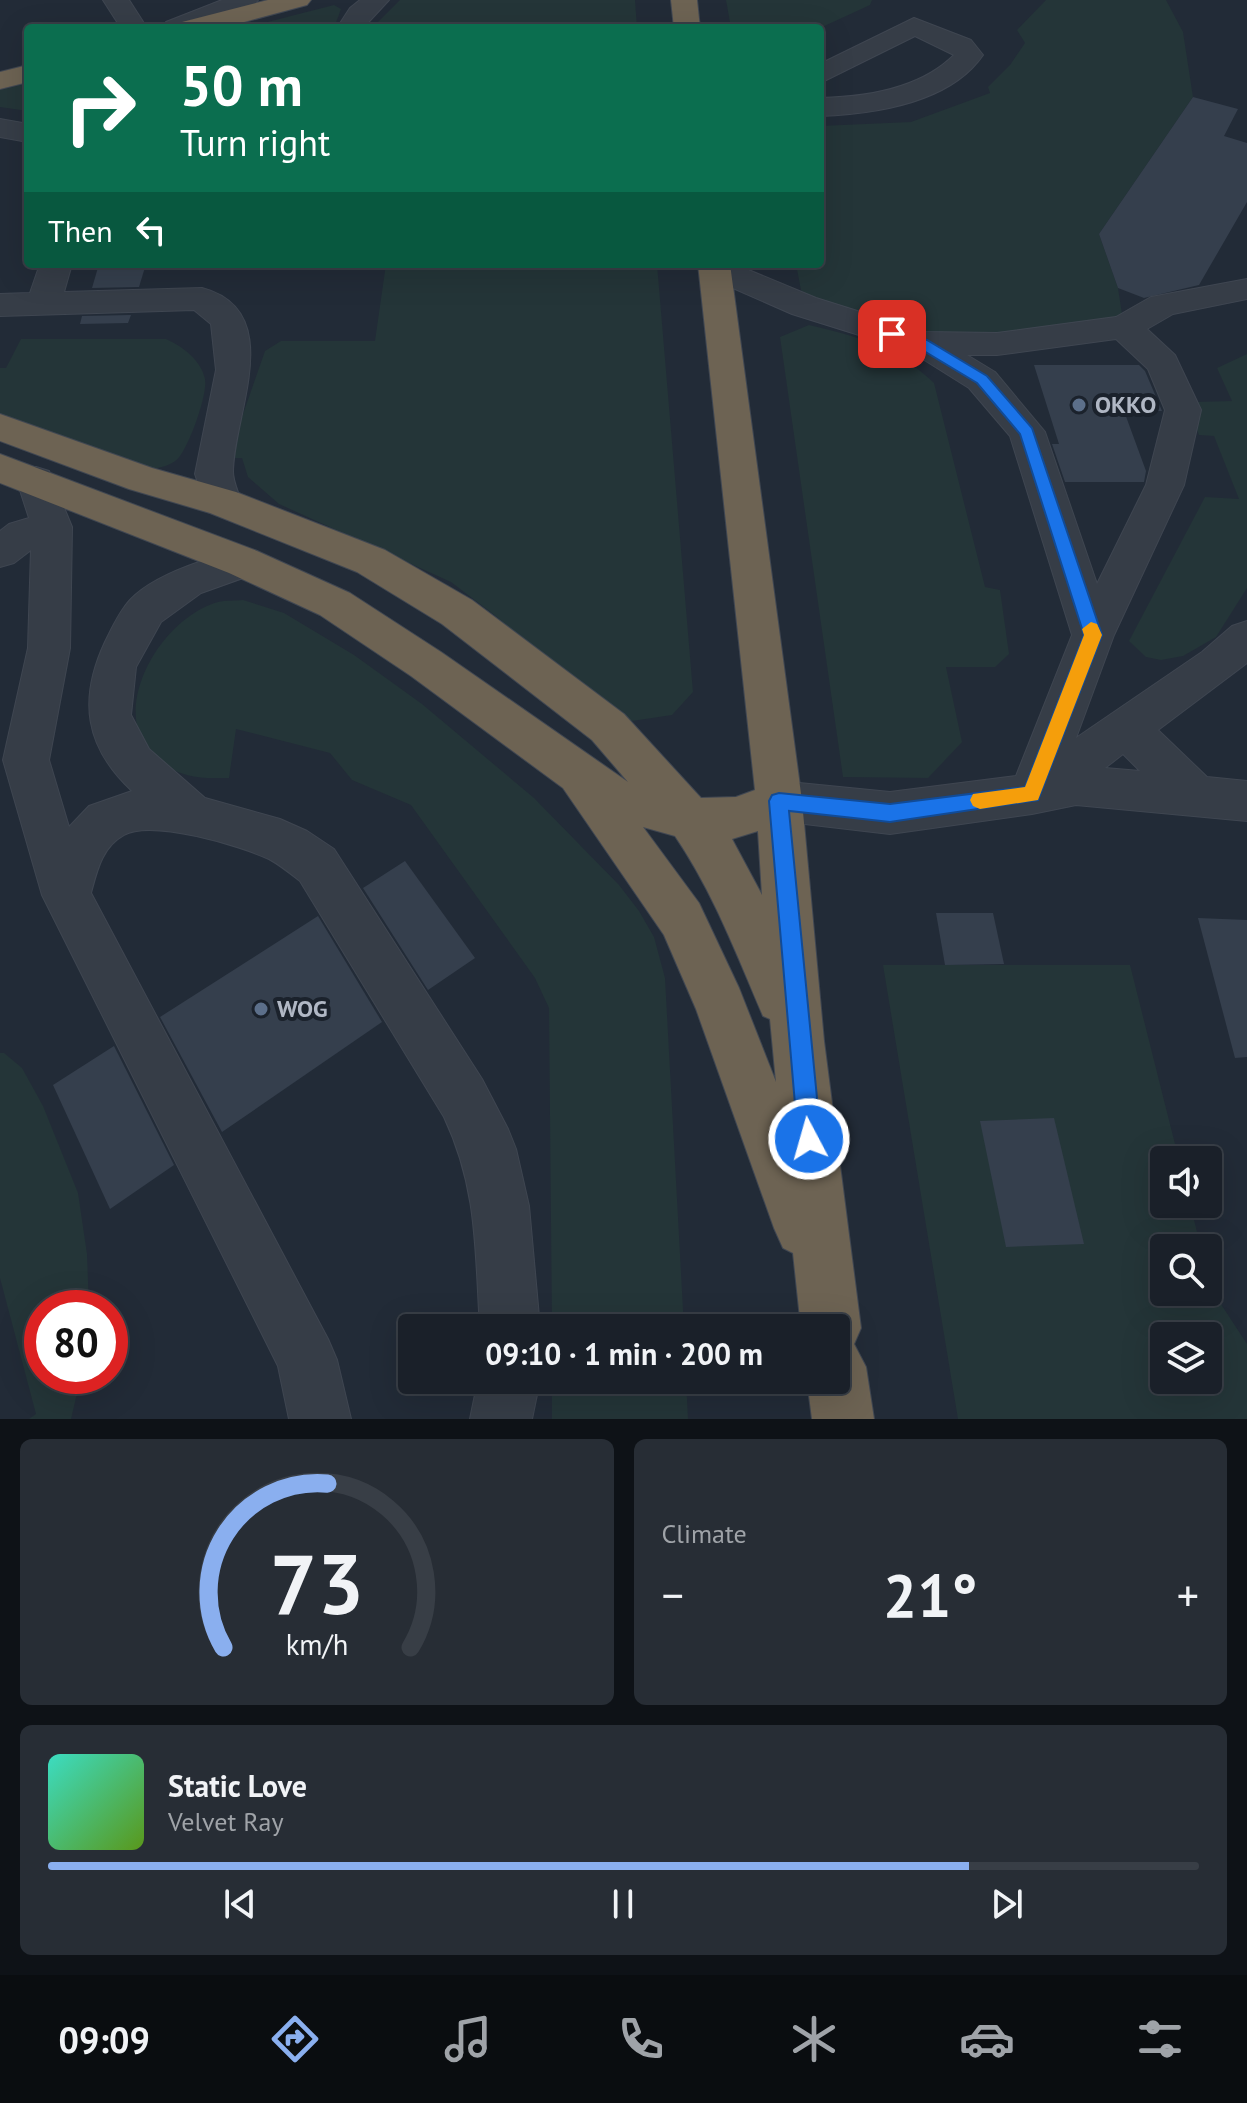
<!DOCTYPE html>
<html lang="en">
<head>
<meta charset="utf-8">
<style>
	body { margin:0; font-family:"PT Sans",sans-serif; background:#272d35; color:#f1f3f6; height:100vh; display:flex; flex-direction:column; font-size:30px; white-space:nowrap }
	* { box-sizing:border-box; margin:0 }
	p { font-size:26px; color:#9fa3a8 }
	.icon { flex:none; width:44px; height:44px; fill:none; stroke:currentColor; stroke-width:2; stroke-linecap:round; stroke-linejoin:round }
	.map { position:relative; height:1419px; overflow:hidden }
	.side { display:flex; flex-direction:column; gap:20px; padding:20px; background:#0e1217; flex:1 }
	.side>* { flex:none }
	.banner { position:absolute; left:24px; top:24px; width:800px; height:244px; border-radius:8px; box-shadow:0 8px 32px #0002,0 0 0 2px #383e46; background:#0b6e4f; color:#fff; overflow:hidden }
	.tools { position:absolute; left:1150px; top:1146px; display:grid; gap:16px }
	.tools a { display:grid; place-items:center; width:72px; height:72px; border-radius:8px; background:#1a2029; box-shadow:0 8px 32px #0002,0 0 0 2px #383e46; font-size:40px }
	.speed { position:absolute; left:24px; top:1290px; display:flex; gap:16px; font-size:40px; font-weight:700; text-align:center }
	.speed>* { display:grid; place-content:center; width:104px; height:104px; border-radius:50%; background:#1a2029; box-shadow:0 8px 32px #0002,0 0 0 2px #383e46; line-height:1 }
	.speed .limit { border:12px solid #d22; background:#fff; color:#111 }
	.pin { position:absolute; display:grid; place-items:center; width:68px; height:68px; color:#fff; margin:-34px; border-radius:16px; box-shadow:0 4px 12px #0006 }
	.me { position:absolute; width:88px; margin:-44px; rotate:354deg; stroke-linejoin:round; filter:drop-shadow(0 0 6px #0008) }
	.turn { display:flex; align-items:center; gap:28px; height:168px; padding:0 24px; font-size:36px }
	.turn .icon { width:104px; height:104px; stroke-width:2.5 }
	.turn b { display:block; font-size:56px; line-height:68px }
	.then { display:flex; align-items:center; height:76px; padding:0 24px; background:#0003; gap:16px; font-size:30px }
	.big { font-size:60px; font-weight:700; line-height:1.1 }
	.side .widget { flex:1; display:flex; flex-direction:column; justify-content:center; gap:12px; min-width:0; padding:0 28px; border-radius:12px; background:#272d35 }
	.side .dial { align-items:center; gap:0 }
	.dial svg { height:208px; overflow:visible; fill:none; stroke:#383e46; stroke-width:7; stroke-linecap:round; text-anchor:middle }
	.dial text { fill:#f1f3f6; stroke:none }
	.song { display:flex; align-items:center; gap:24px }
	.cover { width:96px; height:96px; border-radius:12px; background:linear-gradient(135deg,hsl(170 70% 55%),hsl(90 70% 35%)) }
	.played { height:8px; border-radius:4px; background:linear-gradient(90deg,#8aafef 80%,#383e46 80%) }
	.keys { display:flex; justify-content:space-around; direction:ltr }
	.heat { display:flex; justify-content:space-between; align-items:center; font-size:44px; direction:ltr }
	.side .tiles { flex:1; display:grid; gap:20px; grid-template-columns:1fr 1fr }
	.widget:last-child { grid-column:span 2 }
	.trip { position:absolute; left:398px; top:1314px; width:452px; height:80px; border-radius:8px; background:#1a2029; box-shadow:0 8px 32px #0002,0 0 0 2px #383e46; font-weight:700; line-height:80px; text-align:center }
	.menu { display:flex; height:128px; justify-content:space-around; align-items:center; background:#0a0d10; color:#9fa3a8 }
	.menu .icon { width:56px; height:56px }
	.menu .on { color:#8aafef }
	.menu b { font-size:36px; color:#f1f3f6 }
	.map>svg:first-child { display:block }
	.green { fill:#243538; fill-rule:evenodd }
	.building { fill:#353f4d }
	.lines { fill:none; stroke-linecap:round; stroke-linejoin:round }
	.minor-casing { stroke:#3f4651; stroke-width:2 }
	.highway-casing { stroke:#404752; stroke-width:2 }
	.minor { fill:#363d47; fill-rule:evenodd }
	.highway { fill:#6d6353; fill-rule:evenodd }
	.route { fill:#1a73e8; stroke:#114b97; stroke-width:2 }
	.slow { fill:#f59e0b }
	.service-dot { fill:#5c6f8a; stroke:#1b222c; stroke-width:3 }
	.labels { text-anchor:middle; stroke-width:8; stroke-linejoin:round; paint-order:stroke }
	.poi-label { font-size:24px; font-weight:bold; fill:#b0b7c4; stroke:#1b222c; text-anchor:start }
</style>
</head>
<body>
<div class="map">
<svg width="1247" height="1419" viewBox="0 0 1247 1419">
	<rect width="100%" height="100%" fill="#222b37"/>
	<g class="green">
		<path d="M400,0H635L637,28H372Z"/>
		<path d="M726,0H872L870,5L820,28H731Z"/>
		<path d="M1046,0H1166L1183,32L1193,97L1099,234L1118,288L1124,327L922,343L804,306L796,264H820V126L911,122L990,93L988,87L1010,65L1025,43L1017,30Z"/>
		<path d="M334,5L341,9L334,28H244Z"/>
		<path d="M28,83V111L0,107V90Z"/>
		<path d="M386,264H657L693,692L672,715L632,721L599,708L565,681L497,617L451,582L279,504L248,477L242,458H232L234,440L265,351L281,341H375Z"/>
		<path d="M809,325C860,337 896,347 934,383L985,587L1000,590L1009,654L995,667H946L962,742L928,778L843,777L780,337Z"/>
		<path d="M21,339H166C182,346 201,360 205,379C208,394 190,443 180,456C174,465 162,467 152,469L0,417V368H6Z"/>
		<path d="M1247,354V588L1216,637L1183,656L1161,660L1146,657L1129,641L1205,497L1239,499L1214,436L1199,435L1189,409L1195,402L1232,401L1217,368Z"/>
		<path d="M243,600L284,613L354,655L422,704L534,798L619,885L639,911L654,937L665,978L684,1328H552L549,1008L535,978L411,805L352,780L330,753L236,729L229,778C215,778 200,779 187,775C90,747 148,622 218,602C226,600 235,601 243,600Z"/>
		<path d="M883,965H1130L1179,1160H1164V1204H1190L1201,1248H1164V1292H1208V1274L1213,1292L1247,1344V1419H958ZM1164,1336H1208V1380H1164Z"/>
		<path d="M0,1053H4L22,1068L43,1106L78,1193L87,1254L89,1308H42V1376H81L71,1419H29L36,1414L0,1278Z"/>
		<path d="M552,1380H686L688,1419H552Z"/>
	</g>
	<g class="building">
		<path d="M1193,97L1238,109L1224,136L1247,143V202L1199,285L1144,298L1118,288L1099,234Z"/>
		<path d="M99,264H146L139,287L92,288Z"/>
		<path d="M131,315L128,323L80,324L82,316Z"/>
		<path d="M1034,365H1139L1145,371L1162,411H1124L1146,471L1144,482H1065L1052,444H1059Z"/>
		<path d="M405,861L475,958L428,990L363,888Z"/>
		<path d="M936,913H993L1004,964L945,965Z"/>
		<path d="M318,916L382,1022L222,1132L160,1017Z"/>
		<path d="M1198,918L1247,920V1057L1235,1058Z"/>
		<path d="M114,1046L174,1165L110,1209L53,1085Z"/>
		<path d="M1054,1118L1084,1244L1006,1247L980,1121Z"/>
	</g>
	<g class="lines">
		<defs>
			<g id="minor">
				<path d="M103,0H129L147,28H121Z"/>
				<path d="M222,0H258L254,5L198,28H162L166,22Z"/>
				<path d="M360,0H389L363,28H337L350,8Z"/>
				<path d="M914,18L971,40L983,55C950,103 874,114 820,116V98C866,97 920,89 954,55L915,36L820,83V64Z"/>
				<path d="M0,119L28,124V142L0,137Z"/>
				<path d="M40,264H72L64,292L202,288C288,311 233,415 233,472C233,482 239,493 241,502L236,512L222,516L208,512L195,474L216,370L211,324L194,310L0,316V294L30,293Z"/>
				<path d="M701,264H734L816,298L924,332L997,333L1116,317L1151,297L1247,279V299L1173,314L1147,329L1175,355L1201,410L1184,485L1114,635L1076,738L1202,652L1232,626L1247,621V663L1158,730L1207,777L1247,781V821L1076,805L1032,814L890,834L779,821L763,815L756,801L763,787L779,781L890,792L1016,776L1072,635L1010,436L969,388L910,351L792,314L703,275L699,268ZM1116,339L1148,369L1165,410L1146,485L1097,584L1045,432L995,372L967,355H997ZM1123,754L1140,771L1105,768Z"/>
				<path d="M36,467L49,471L72,527L70,648L49,760L69,827L89,806L132,791C85,747 78,700 105,642C112,628 119,612 130,600C147,582 176,570 199,562C219,555 237,545 257,551L263,562L257,573L201,593L161,622L136,667L131,715L149,749L205,798L280,819L307,831L334,849L482,1079L508,1129L516,1149L529,1206L540,1328H480C475,1251 478,1189 444,1117L300,881C290,873 280,865 269,859C241,846 152,819 124,835C102,847 97,871 91,893L328,1339L337,1360L351,1419H289L278,1366L42,895L3,760L28,648L31,550L14,563L0,567V531L9,524L29,518L17,481L23,471Z"/>
				<path d="M478,1380H540L532,1419H470Z"/>
			</g>
			<g id="highway">
				<path d="M268,0H311L307,5L222,28H178L182,22Z"/>
				<path d="M671,0H697L700,28H674Z"/>
				<path d="M28,65V82L0,89V72Z"/>
				<path d="M698,264H730L802,801L824,1041L861,1328L854,1344L866,1367L874,1419H812L807,1380H836V1328H801L793,1253L783,1248L774,1228L696,1009L664,935L563,788L411,676L320,615L229,573L0,483V454L257,551L350,593L441,652L628,782L592,740L442,624L357,572L210,513L129,489L0,441V414L152,468L236,492L385,550L472,600L624,714L701,798L736,797L755,790ZM643,827L675,836C713,892 736,953 763,1016L770,1019L776,1082L739,988L699,903ZM758,831L762,895L732,839Z"/>
			</g>
		</defs>
		<use href="#minor" class="minor-casing"/>
		<use href="#highway" class="highway-casing"/>
		<use href="#minor" class="minor"/>
		<use href="#highway" class="highway"/>
	</g>
	<path class="route" d="M892,329L927,340L987,376L1032,428L1102,635L1038,800L890,822L789,811L821,1139L817,1147L809,1151L801,1147L798,1139L769,801L772,795L779,793L890,804L1025,787L1084,635L1020,434L977,383L917,347L887,337V331Z"/>
	<path class="slow" d="M1091,622L1097,624L1102,635L1038,800L980,809L973,806L970,800L973,794L1025,787L1084,635L1082,629Z"/>
	<g class="service-dot">
		<circle cx="1079" cy="405" r="8"/>
		<circle cx="261" cy="1009" r="8"/>
	</g>
	<g class="labels">
		<g class="poi-label">
			<text x="1095" y="413">ОККО</text>
			<text x="277" y="1017">WOG</text>
		</g>
	</g>
</svg>
<div class="tools">
<a><svg class="icon" aria-label="sound" viewBox="0 0 24 24"><path d="M4 9h4l5-4v14l-5-4H4zM17 9q2 3 0 6"/></svg></a>
<a><svg class="icon" aria-label="search" viewBox="0 0 24 24"><circle cx="10" cy="10" r="6"/><path d="M15 15l6 6"/></svg></a>
<a><svg class="icon" aria-label="layers" viewBox="0 0 24 24"><path d="M12 4l9 5-9 5-9-5zM3 14l9 5 9-5"/></svg></a>
</div>
<div class="speed"><div class="limit">80</div></div>
<div class="pin" style="left:892px;top:334px;background:#d93025"><svg class="icon" aria-label="arrive" viewBox="0 0 24 24"><path d="M6 21V4h12l-3 4 3 4H6"/></svg></div>
<svg class="me" style="left:809px;top:1139px" viewBox="-20 -20 40 40"><circle r="17" fill="#1a73e8" stroke="#fff" stroke-width="3"/><path d="M0-11L8 9 0 5-8 9z" fill="#fff"/></svg>
<div class="trip">09:10 · 1 min · 200 m</div>
<div class="banner">
<div class="turn"><svg class="icon" aria-label="right" viewBox="0 0 24 24"><path d="M7 20v-9h11M14 6l5 5-5 5"/></svg><div><b>50 m</b>Turn right</div></div>
<div class="then">Then<svg class="icon" aria-label="left" viewBox="0 0 24 24"><path d="M17 20v-9H6M10 6l-5 5 5 5"/></svg></div>
</div>
</div>
<section class="side">
<div class="tiles">
<div class="widget dial"><svg viewBox="0 0 100 80">
<path d="M14 69A42 42 0 1 1 86 69"/>
<path d="M14 69A42 42 0 0 1 54 6" stroke="#8aafef"/>
<text x="50" y="56" font-size="32" font-weight="700">73</text>
<text x="50" y="72" font-size="11">km/h</text>
</svg></div>
<div class="widget"><p>Climate</p>
<div class="heat"><a>−</a><b class="big">21°</b><a>+</a></div>
</div>
<div class="widget">
<div class="song"><i class="cover"></i><div><b>Static Love</b><p>Velvet Ray</p></div></div>
<div class="played"></div>
<div class="keys"><svg class="icon" aria-label="previous" viewBox="0 0 24 24"><path d="M18 5L8 12l10 7zM5 5v14"/></svg><svg class="icon" aria-label="pause" viewBox="0 0 24 24"><path d="M8 5v14M16 5v14"/></svg><svg class="icon" aria-label="next" viewBox="0 0 24 24"><path d="M6 5l10 7-10 7zM19 5v14"/></svg></div>
</div>
</div>
</section>
<nav class="menu">
<b>09:09</b>
<svg class="icon on" aria-label="directions" viewBox="0 0 24 24"><path d="M12 3l9 9-9 9-9-9zM9 14v-3h6M13 9l2 2-2 2"/></svg>
<svg class="icon" aria-label="music" viewBox="0 0 24 24"><path d="M9 18V5l10-2v13"/><circle cx="6" cy="18" r="3"/><circle cx="16" cy="16" r="3"/></svg>
<svg class="icon" aria-label="phone" viewBox="0 0 24 24"><path d="M5 4h4l2 5-3 2q2 4 5 5l2-3 5 2v4C11 20 4 13 5 4z"/></svg>
<svg class="icon" aria-label="climate" viewBox="0 0 24 24"><path d="M12 3v18M4 7l16 10M4 17L20 7"/></svg>
<svg class="icon" aria-label="car" viewBox="0 0 24 24"><path d="M5 17H2v-5l4-1 3-4h7l3 4 3 1v5h-3M9 17h6M6 11h13"/><circle cx="7" cy="17" r="2"/><circle cx="17" cy="17" r="2"/></svg>
<svg class="icon" aria-label="filters" viewBox="0 0 24 24"><path d="M4 7h16M4 17h16"/><circle cx="9" cy="7" r="2"/><circle cx="15" cy="17" r="2"/></svg>
</nav>
</body>
</html>
